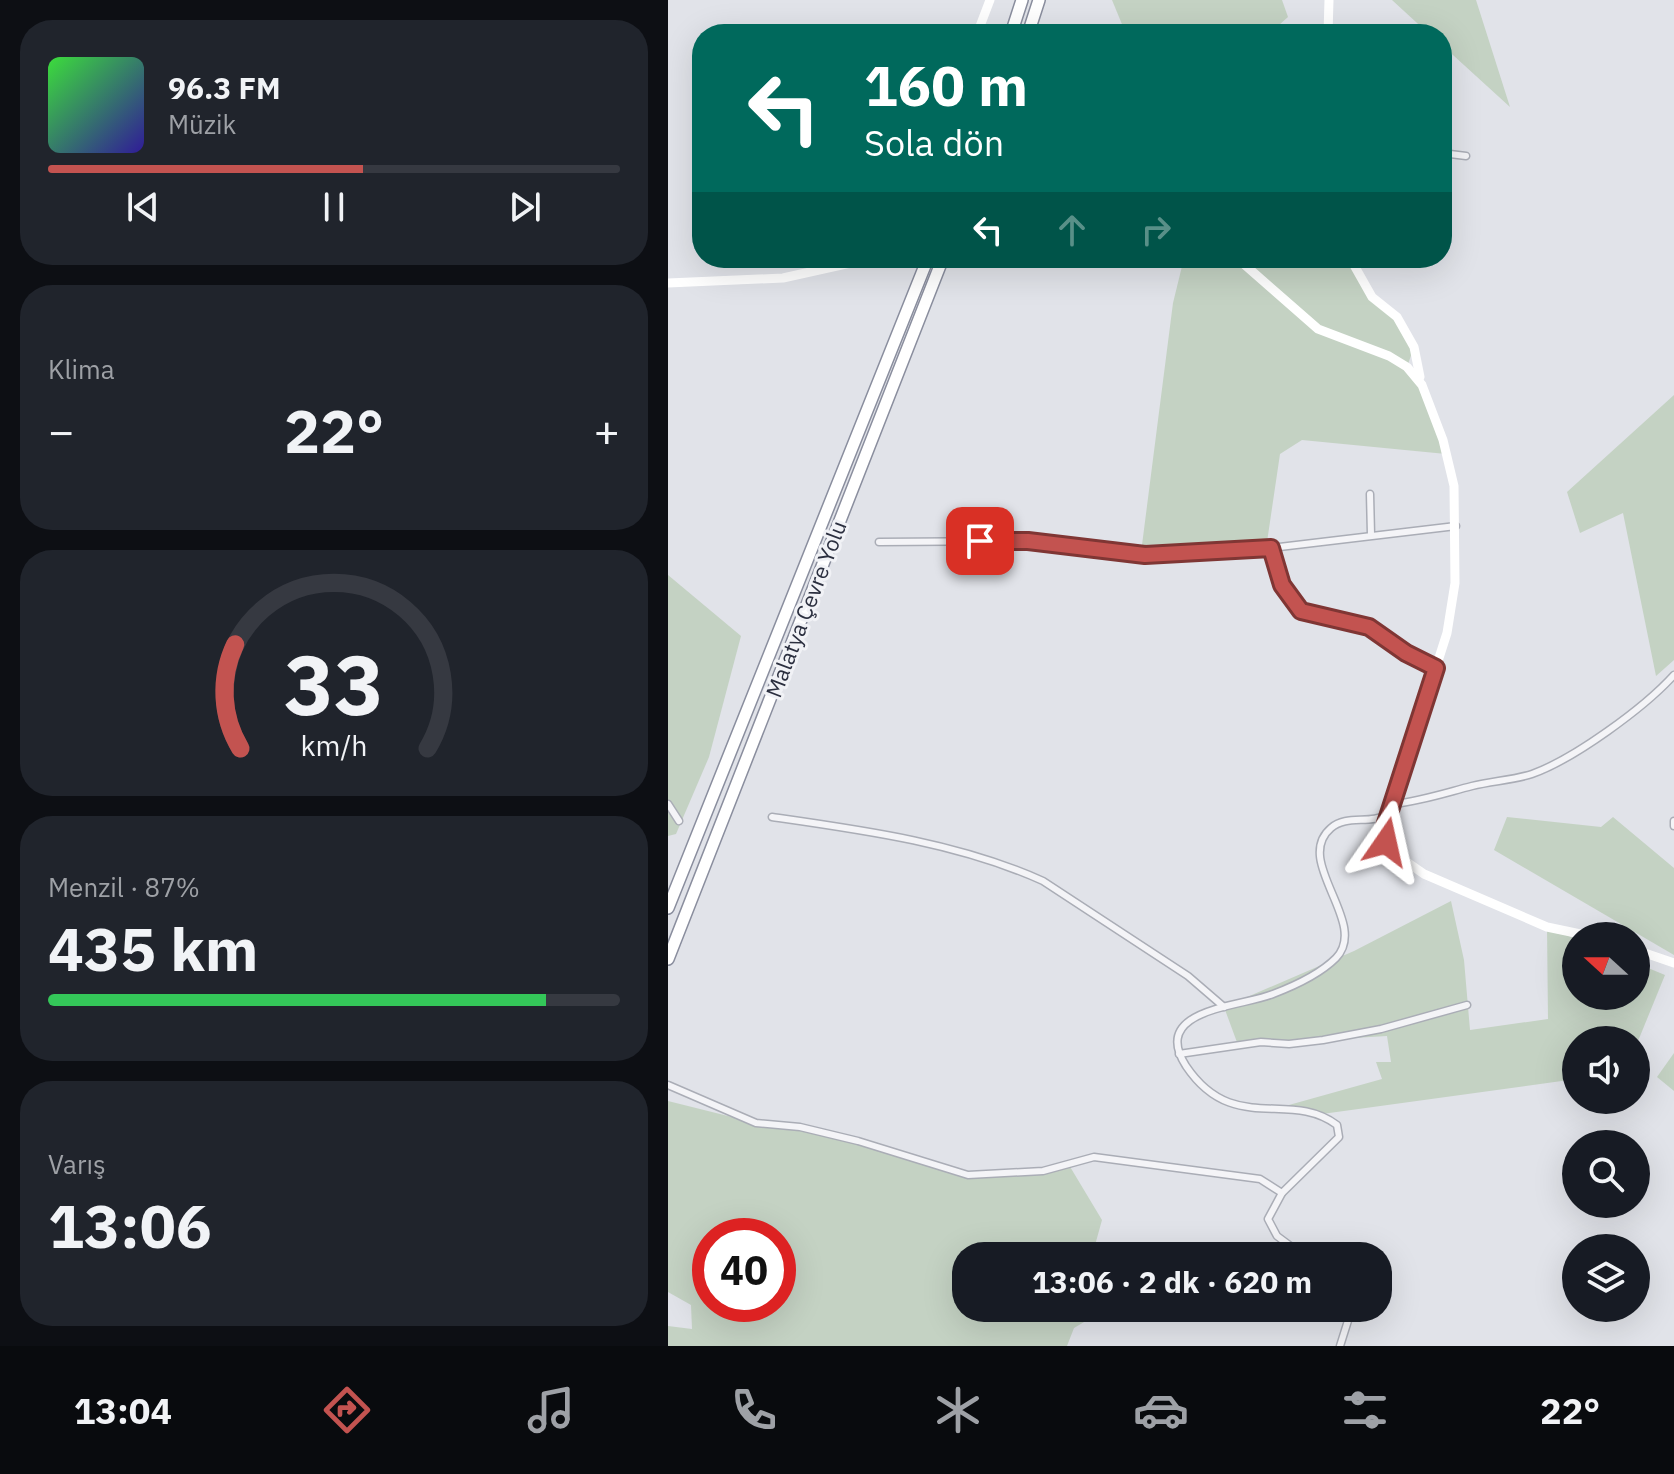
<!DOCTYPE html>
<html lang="tr">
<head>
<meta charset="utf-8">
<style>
	body { margin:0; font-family:"IBM Plex Sans",sans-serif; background:#20242c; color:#f1f3f6; height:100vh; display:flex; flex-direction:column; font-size:30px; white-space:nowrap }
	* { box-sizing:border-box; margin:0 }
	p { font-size:26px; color:#9ea1a6 }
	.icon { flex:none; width:44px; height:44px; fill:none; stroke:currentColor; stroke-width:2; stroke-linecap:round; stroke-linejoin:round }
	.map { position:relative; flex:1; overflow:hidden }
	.details { display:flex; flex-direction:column; gap:20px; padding:20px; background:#0d0f14; width:668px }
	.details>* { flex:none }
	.top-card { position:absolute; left:24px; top:24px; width:760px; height:244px; border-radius:32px; box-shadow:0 8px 32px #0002; background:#00695c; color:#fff; overflow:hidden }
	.needle { width:52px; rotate:291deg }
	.buttons { position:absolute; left:894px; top:922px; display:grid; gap:16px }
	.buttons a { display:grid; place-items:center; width:88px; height:88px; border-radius:50%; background:#171b24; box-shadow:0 8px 32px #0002; font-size:40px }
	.speed { position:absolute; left:24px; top:1218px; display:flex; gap:16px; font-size:40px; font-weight:700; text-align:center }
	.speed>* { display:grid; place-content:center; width:104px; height:104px; border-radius:50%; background:#171b24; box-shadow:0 8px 32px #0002; line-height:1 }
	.speed .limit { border:12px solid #d22; background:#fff; color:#111 }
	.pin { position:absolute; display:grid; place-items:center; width:68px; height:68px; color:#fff; margin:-34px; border-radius:16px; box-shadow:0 4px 12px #0006 }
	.me { position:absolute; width:88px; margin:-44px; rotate:11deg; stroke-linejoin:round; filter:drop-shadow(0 0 6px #0008) }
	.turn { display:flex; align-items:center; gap:28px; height:168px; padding:0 40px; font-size:36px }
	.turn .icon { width:104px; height:104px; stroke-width:2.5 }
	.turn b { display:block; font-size:56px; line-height:68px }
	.lanes { display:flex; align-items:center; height:76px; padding:0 40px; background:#0003; justify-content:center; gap:40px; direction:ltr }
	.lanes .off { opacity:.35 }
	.big { font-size:60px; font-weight:700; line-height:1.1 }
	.details .tile { flex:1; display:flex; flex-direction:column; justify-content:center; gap:12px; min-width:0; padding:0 28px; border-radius:32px; background:#20242c }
	.details .dial { align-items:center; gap:0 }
	.dial svg { height:208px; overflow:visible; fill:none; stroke:#363941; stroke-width:7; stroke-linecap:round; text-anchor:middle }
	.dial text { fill:#f1f3f6; stroke:none }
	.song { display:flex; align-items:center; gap:24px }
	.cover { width:96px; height:96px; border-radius:12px; background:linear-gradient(135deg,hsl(120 70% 55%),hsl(250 70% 35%)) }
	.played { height:8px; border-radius:4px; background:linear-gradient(90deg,#c35350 55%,#363941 55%) }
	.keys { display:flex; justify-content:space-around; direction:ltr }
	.heat { display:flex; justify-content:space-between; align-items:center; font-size:44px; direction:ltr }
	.charge { height:12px; border-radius:6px; background:linear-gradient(90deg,#34c759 87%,#363941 0) }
	.trip { position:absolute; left:284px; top:1242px; width:440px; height:80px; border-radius:32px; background:#171b24; box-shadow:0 8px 32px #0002; font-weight:700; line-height:80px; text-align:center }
	.tab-bar { display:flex; height:128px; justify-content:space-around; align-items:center; background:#090b0e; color:#9ea1a6 }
	.tab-bar .icon { width:56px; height:56px }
	.tab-bar .on { color:#c35350 }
	.tab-bar b { font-size:36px; color:#f1f3f6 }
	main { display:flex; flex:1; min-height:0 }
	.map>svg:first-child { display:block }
	.green { fill:#c4d2c3; fill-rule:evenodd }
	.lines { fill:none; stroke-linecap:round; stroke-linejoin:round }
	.street-casing { stroke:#aaadb6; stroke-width:9 }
	.highway-casing { stroke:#8a8e9e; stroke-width:14 }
	.street { stroke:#f4f4f7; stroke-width:6 }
	.secondary { stroke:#fff; stroke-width:9 }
	.highway { stroke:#fff; stroke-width:11 }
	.route-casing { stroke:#7f3634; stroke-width:20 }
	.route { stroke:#c35350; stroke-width:14 }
	.labels { text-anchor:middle; stroke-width:6; stroke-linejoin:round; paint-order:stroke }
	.street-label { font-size:22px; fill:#2b2f3f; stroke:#f1f2f6 }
</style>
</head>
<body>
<main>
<section class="details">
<div class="tile">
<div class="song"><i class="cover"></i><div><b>96.3 FM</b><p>Müzik</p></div></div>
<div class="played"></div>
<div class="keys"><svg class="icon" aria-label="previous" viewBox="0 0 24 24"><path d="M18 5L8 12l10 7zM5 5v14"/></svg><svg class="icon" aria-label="pause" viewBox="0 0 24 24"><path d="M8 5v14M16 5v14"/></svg><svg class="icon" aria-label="next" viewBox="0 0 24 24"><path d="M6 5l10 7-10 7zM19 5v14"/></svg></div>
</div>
<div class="tile"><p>Klima</p>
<div class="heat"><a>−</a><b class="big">22°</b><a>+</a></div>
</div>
<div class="tile dial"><svg viewBox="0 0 100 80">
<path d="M14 69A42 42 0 1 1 86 69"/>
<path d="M14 69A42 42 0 0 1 12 29" stroke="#c35350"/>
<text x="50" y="56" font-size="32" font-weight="700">33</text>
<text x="50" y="72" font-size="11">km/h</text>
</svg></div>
<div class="tile"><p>Menzil · 87%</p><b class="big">435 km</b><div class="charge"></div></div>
<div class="tile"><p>Varış</p><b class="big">13:06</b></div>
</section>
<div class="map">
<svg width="1006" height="1346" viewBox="0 0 1006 1346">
	<rect width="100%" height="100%" fill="#e1e3e9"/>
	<g class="green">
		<path d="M444,0H614L620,17L601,34H458Z"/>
		<path d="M724,0H808L842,107L774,45V34H761Z"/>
		<path d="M516,258H683L704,297L729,317L746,347L739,367L754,385L778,454L634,440L612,454L599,542L474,545L505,303Z"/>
		<path d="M1006,395V660L988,676L955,513L912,533L899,492Z"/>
		<path d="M0,575L73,636L41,757L8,834L0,836Z"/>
		<path d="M839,817L933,827L945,817L1006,868V955L826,850Z"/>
		<path d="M783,901L796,960L802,1030L880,1019L879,927L908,939V996H968V963L997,975L968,1046V1040H908V1079L654,1114L603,1110L714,1079L708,1062H723L719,1036L570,1045L556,1007L686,951Z"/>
		<path d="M1006,1053V1091L989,1077Z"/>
		<path d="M0,1101L88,1123L132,1127L300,1175L375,1171L401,1165L434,1220L424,1256H298V1308L438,1309L406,1328L399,1346H0V1326L24,1329L23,1305L0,1292ZM42,1236H110V1304H42Z"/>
	</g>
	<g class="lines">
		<defs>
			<g id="street">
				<path d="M724,34V32"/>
				<path d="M774,153L798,156"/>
				<path d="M702,494L703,534"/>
				<path d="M211,542L360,541L477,555L603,548L614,585L633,611L701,627L738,653L768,668"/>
				<path d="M603,548L788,526"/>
				<path d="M0,804L11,821"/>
				<path d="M726,804C753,801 777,793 804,786C824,781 846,780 864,774C906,759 976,708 1006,675"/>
				<path d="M104,817C195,830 291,843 375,881L520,976L556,1007"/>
				<path d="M1006,821V826"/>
				<path d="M511,1054L593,1042L621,1044L655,1040L713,1029L799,1005"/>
				<path d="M0,1085L88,1123L132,1127L190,1141L300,1175L375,1171L426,1157L592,1179L614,1193"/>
				<path d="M636,1256L609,1236L600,1219L614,1193L671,1137L669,1125C621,1089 565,1136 518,1066C481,1008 574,1007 605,994C626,986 652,974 668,958C702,923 624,861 663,828C679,814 702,825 720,814"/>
				<path d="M672,1346L684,1308"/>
			</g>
			<g id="highway">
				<path d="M343,34L354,0"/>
				<path d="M360,34L371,0"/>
				<path d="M0,908L260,258"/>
				<path d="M0,959L275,258"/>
			</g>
		</defs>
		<use href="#street" class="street-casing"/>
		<use href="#highway" class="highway-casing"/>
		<use href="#street" class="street"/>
		<g class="secondary">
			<path d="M309,34L322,0"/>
			<path d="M660,34L661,0"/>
			<path d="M569,258L650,329L721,356L739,367L754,385L775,440L786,486L787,583L779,633L717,826L718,842L730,856L756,874L879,927L922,936"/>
			<path d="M682,258L704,297L729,317L746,347L752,377"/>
			<path d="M0,283L115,278L205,258"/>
			<path d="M968,950L1006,963"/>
		</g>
		<use href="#highway" class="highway"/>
	</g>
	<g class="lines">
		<defs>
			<path id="route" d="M312,541H360L477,555L603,548L614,585L633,611L701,627L738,653L768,668L717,826L718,842"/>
		</defs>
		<use href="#route" class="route-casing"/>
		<use href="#route" class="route"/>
	</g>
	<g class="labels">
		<g class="street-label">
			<text transform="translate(138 609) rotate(-69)" y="8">Malatya Çevre Yolu</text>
		</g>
	</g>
</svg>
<div class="buttons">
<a><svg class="needle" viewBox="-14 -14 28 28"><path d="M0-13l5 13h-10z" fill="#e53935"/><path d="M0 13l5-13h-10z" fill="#9ea1a6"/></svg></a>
<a><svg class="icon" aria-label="sound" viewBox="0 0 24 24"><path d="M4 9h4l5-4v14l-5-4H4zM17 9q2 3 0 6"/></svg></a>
<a><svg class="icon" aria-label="search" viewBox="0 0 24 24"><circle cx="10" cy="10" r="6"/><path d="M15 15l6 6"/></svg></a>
<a><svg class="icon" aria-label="layers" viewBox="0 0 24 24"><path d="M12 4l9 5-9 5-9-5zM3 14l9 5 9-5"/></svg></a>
</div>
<div class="speed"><div class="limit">40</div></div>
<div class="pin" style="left:312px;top:541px;background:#d93025"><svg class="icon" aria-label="arrive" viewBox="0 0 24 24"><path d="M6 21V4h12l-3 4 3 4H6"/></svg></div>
<svg class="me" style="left:718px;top:842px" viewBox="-20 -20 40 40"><path d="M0-17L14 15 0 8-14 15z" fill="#c35350" stroke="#fff" stroke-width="4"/></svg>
<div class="trip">13:06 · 2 dk · 620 m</div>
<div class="top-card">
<div class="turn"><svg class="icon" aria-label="left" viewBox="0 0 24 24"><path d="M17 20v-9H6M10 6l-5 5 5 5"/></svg><div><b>160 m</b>Sola dön</div></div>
<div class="lanes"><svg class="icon" aria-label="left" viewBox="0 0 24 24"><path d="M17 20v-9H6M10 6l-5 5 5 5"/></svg><svg class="icon off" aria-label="ahead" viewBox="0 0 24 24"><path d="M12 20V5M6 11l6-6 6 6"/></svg><svg class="icon off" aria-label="right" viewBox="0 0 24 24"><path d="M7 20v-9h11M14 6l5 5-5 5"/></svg></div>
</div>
</div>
</main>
<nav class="tab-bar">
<b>13:04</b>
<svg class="icon on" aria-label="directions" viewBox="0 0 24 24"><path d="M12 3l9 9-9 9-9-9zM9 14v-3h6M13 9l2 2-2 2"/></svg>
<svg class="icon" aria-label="music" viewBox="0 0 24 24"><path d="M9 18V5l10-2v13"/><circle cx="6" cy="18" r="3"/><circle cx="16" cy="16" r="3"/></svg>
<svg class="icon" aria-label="phone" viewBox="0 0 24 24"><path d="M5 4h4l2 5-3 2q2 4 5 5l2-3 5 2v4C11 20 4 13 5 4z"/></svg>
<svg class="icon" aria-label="climate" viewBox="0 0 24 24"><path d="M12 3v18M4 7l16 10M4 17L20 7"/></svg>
<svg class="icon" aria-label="car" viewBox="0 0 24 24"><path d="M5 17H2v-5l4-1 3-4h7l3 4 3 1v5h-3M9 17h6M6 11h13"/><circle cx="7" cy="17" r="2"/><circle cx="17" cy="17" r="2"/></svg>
<svg class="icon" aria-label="filters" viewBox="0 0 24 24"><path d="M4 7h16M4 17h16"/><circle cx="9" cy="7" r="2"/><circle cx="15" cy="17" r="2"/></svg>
<b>22°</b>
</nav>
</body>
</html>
